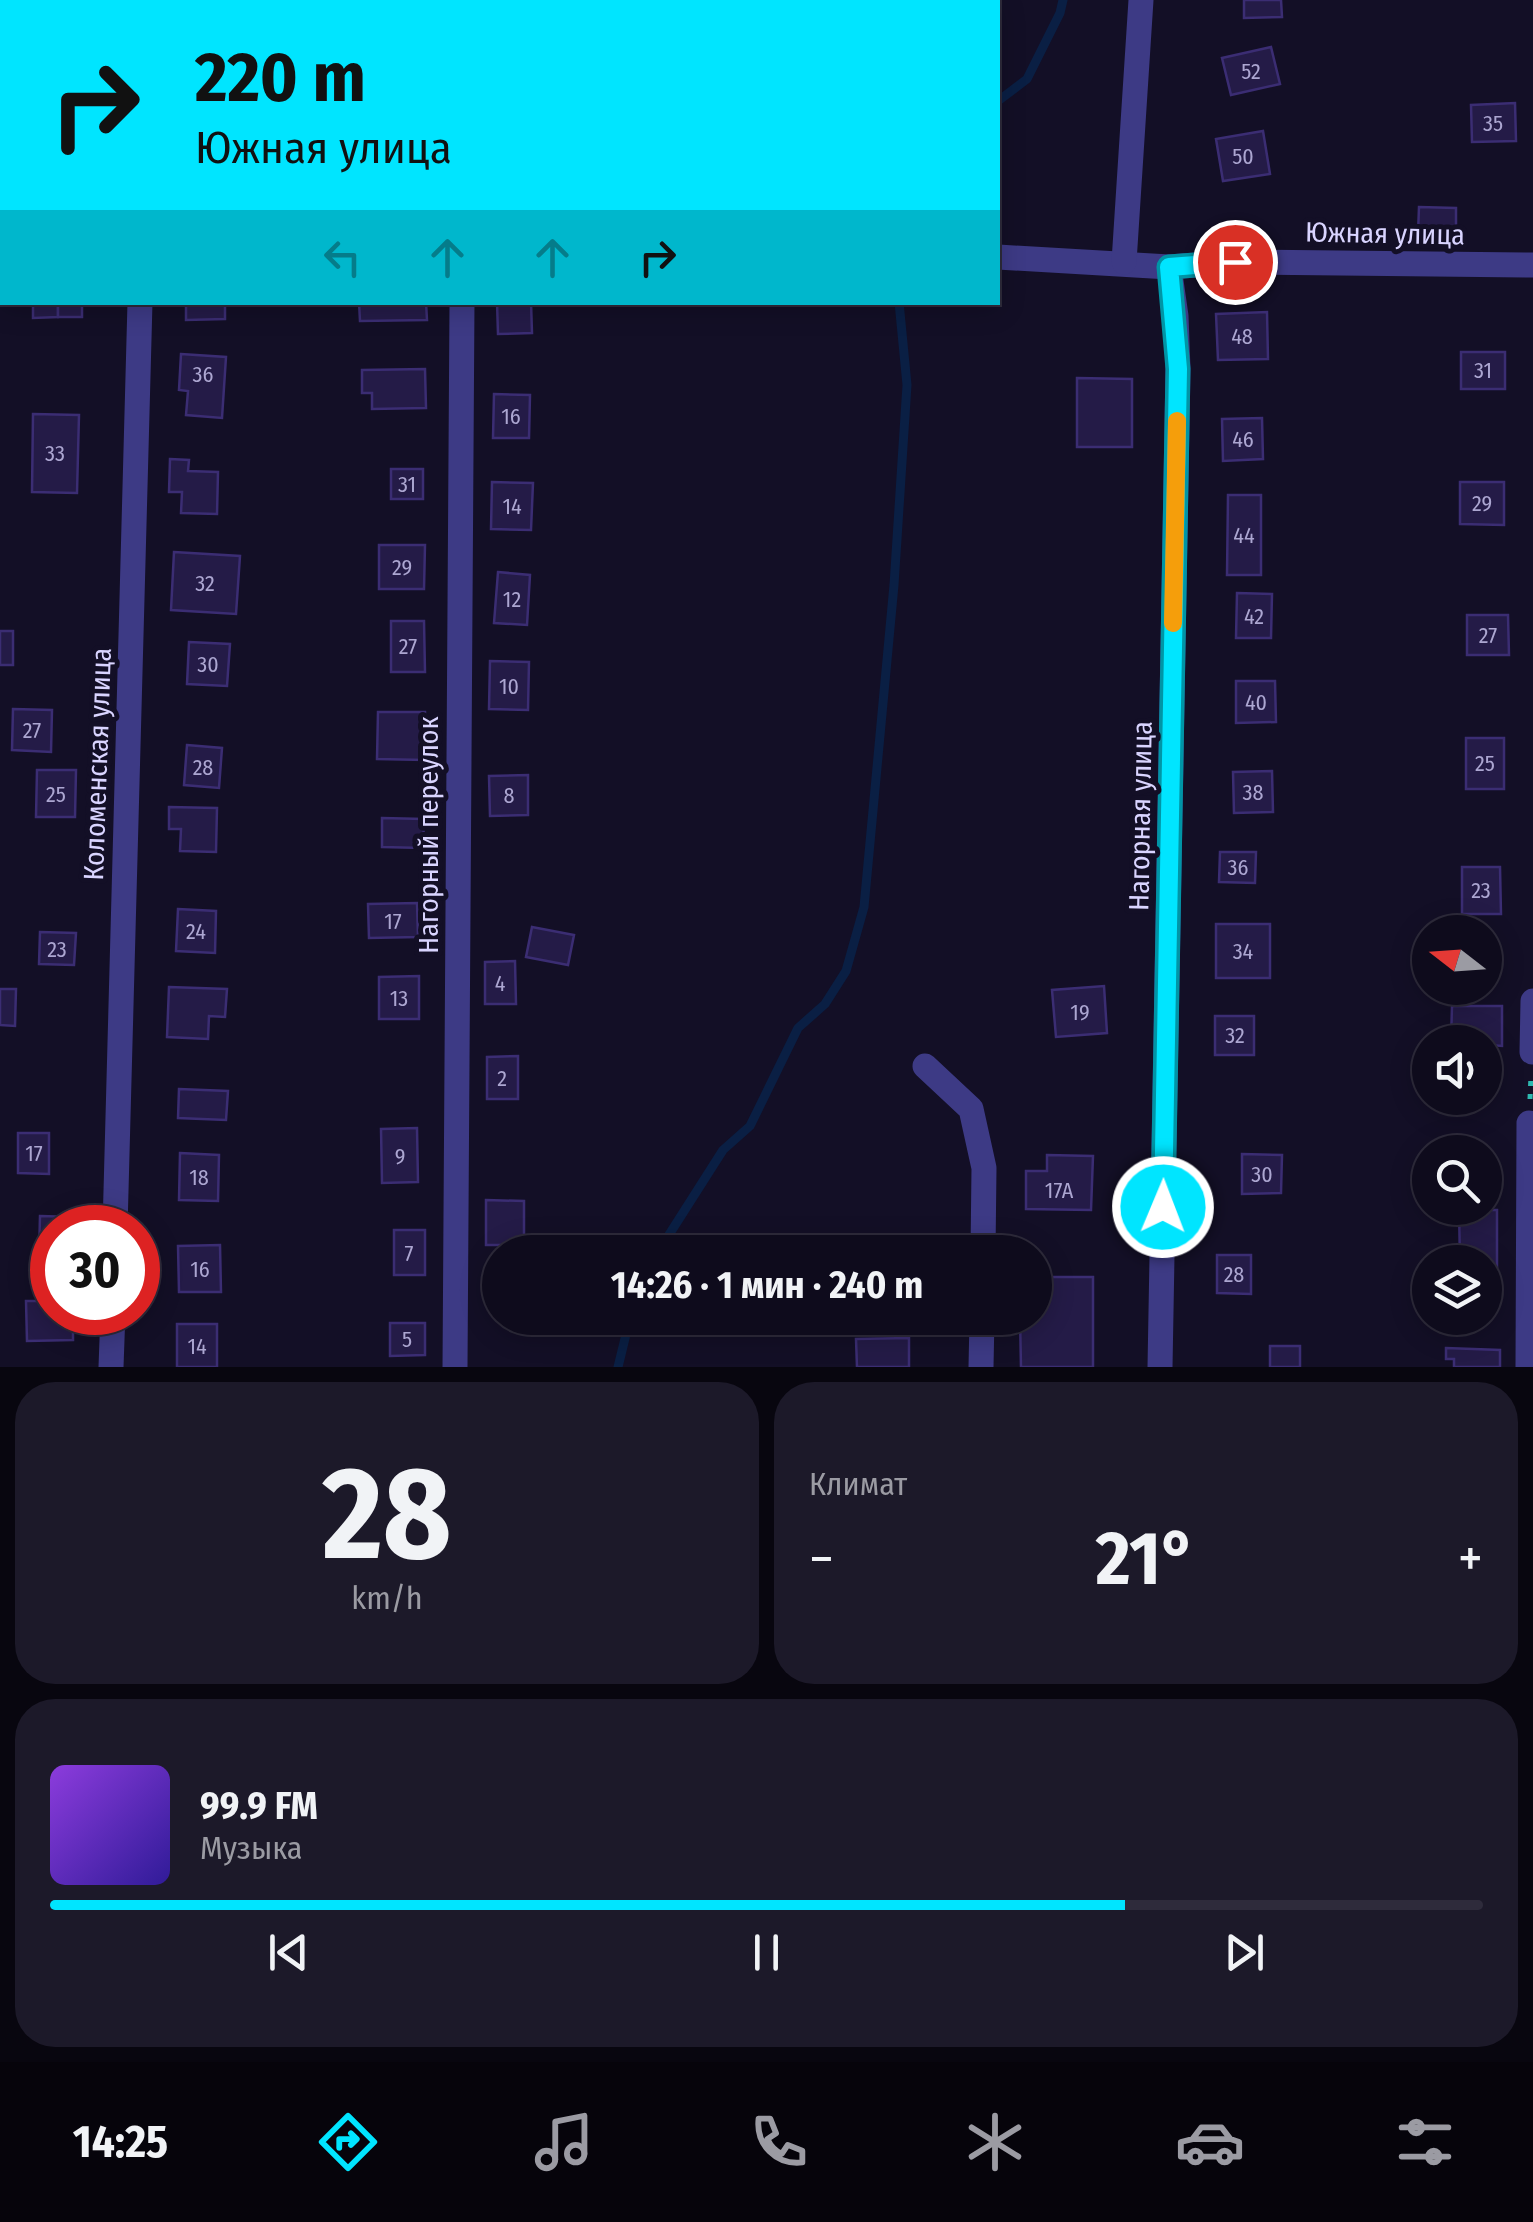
<!DOCTYPE html>
<html lang="ru">
<head>
<meta charset="utf-8">
<style>
	body { margin:0; font-family:"Fira Sans Condensed",sans-serif; background:#1c1929; color:#f1f3f6; height:100vh; display:flex; flex-direction:column; font-size:38px; white-space:nowrap }
	* { box-sizing:border-box; margin:0 }
	p { font-size:32px; color:#9b9ba3 }
	.icon { flex:none; width:55px; height:55px; fill:none; stroke:currentColor; stroke-width:2; stroke-linecap:round; stroke-linejoin:round }
	.map { position:relative; height:1367px; overflow:hidden }
	.panel { display:flex; flex-direction:column; gap:15px; padding:15px; background:#08060f; flex:1 }
	.panel>* { flex:none }
	.guide { position:absolute; left:0px; top:0px; width:1000px; height:305px; box-shadow:0 5px 25px #0003,0 0 0 2px #2e2b3b; background:#00e5ff; color:#111; overflow:hidden }
	.needle { width:65px; rotate:287deg }
	.controls { position:absolute; left:1412px; top:915px; display:grid; gap:20px }
	.controls a { display:grid; place-items:center; width:90px; height:90px; border-radius:50%; background:#0e0b1c; box-shadow:0 5px 25px #0003,0 0 0 2px #2e2b3b; font-size:50px }
	.speed { position:absolute; left:30px; top:1205px; display:flex; gap:20px; font-size:50px; font-weight:700; text-align:center }
	.speed>* { display:grid; place-content:center; width:130px; height:130px; border-radius:50%; background:#0e0b1c; box-shadow:0 5px 25px #0003,0 0 0 2px #2e2b3b; line-height:1 }
	.speed .limit { border:15px solid #d22; background:#fff; color:#111 }
	.pin { position:absolute; display:grid; place-items:center; width:85px; height:85px; color:#fff; margin:-42px; border:5px solid #fff; border-radius:50%; box-shadow:0 2px 10px #0007 }
	.me { position:absolute; width:110px; margin:-55px; rotate:1deg; stroke-linejoin:round; filter:drop-shadow(0 0 8px #0008) }
	.turn { display:flex; align-items:center; gap:35px; height:210px; padding:0 30px; font-size:45px }
	.turn .icon { width:130px; height:130px; stroke-width:2.5 }
	.turn b { display:block; font-size:70px; line-height:85px }
	.lanes { display:flex; align-items:center; height:95px; padding:0 30px; background:#0003; justify-content:center; gap:50px; direction:ltr }
	.lanes .off { opacity:.35 }
	.big { font-size:75px; font-weight:700; line-height:1.1 }
	.panel .widget { flex:1; display:flex; flex-direction:column; justify-content:center; gap:15px; min-width:0; padding:0 35px; border-radius:40px; background:#1c1929 }
	.panel .dial { align-items:center; gap:0 }
	.dial b { font-size:130px; line-height:1 }
	.song { display:flex; align-items:center; gap:30px }
	.cover { width:120px; height:120px; border-radius:15px; background:linear-gradient(135deg,hsl(270 70% 55%),hsl(250 70% 35%)) }
	.played { height:10px; border-radius:5px; background:linear-gradient(90deg,#00e5ff 75%,#2e2b3b 75%) }
	.keys { display:flex; justify-content:space-around; direction:ltr }
	.heat { display:flex; justify-content:space-between; align-items:center; font-size:55px; direction:ltr }
	.panel .tiles { flex:1; display:grid; gap:15px; grid-template-columns:1fr 1fr }
	.widget:last-child { grid-column:span 2 }
	.trip { position:absolute; left:482px; top:1235px; width:570px; height:100px; border-radius:50px; background:#0e0b1c; box-shadow:0 5px 25px #0003,0 0 0 2px #2e2b3b; font-weight:700; line-height:100px; text-align:center }
	.menu { display:flex; height:160px; justify-content:space-around; align-items:center; background:#06040b; color:#9b9ba3 }
	.menu .icon { width:70px; height:70px }
	.menu .on { color:#00e5ff }
	.menu b { font-size:45px; color:#f1f3f6 }
	.map>svg:first-child { display:block }
	.lines { fill:none; stroke-linecap:round; stroke-linejoin:round }
	.stream { stroke:#0a1f44; stroke-width:9 }
	.building { fill:#241b47; stroke:#3b2d73; stroke-width:2.5 }
	.path { stroke:#2fb8b0; stroke-width:5; stroke-dasharray:5 8; stroke-linecap:butt }
	.minor { stroke:#3d3a85; stroke-width:25 }
	.route-casing { stroke:#0095a6; stroke-width:25 }
	.route { stroke:#00e5ff; stroke-width:18 }
	.slow { stroke:#f59e0b; stroke-width:18 }
	.labels { text-anchor:middle; stroke-width:10; stroke-linejoin:round; paint-order:stroke }
	.number-label { font-size:22px; fill:#aca6d1 }
	.street-label { font-size:28px; fill:#d9d4ff; stroke:#130f26 }
</style>
</head>
<body>
<div class="map">
<svg width="1533" height="1367" viewBox="0 0 1533 1367">
	<rect width="100%" height="100%" fill="#130f26"/>
	<g class="lines">
		<g class="stream">
			<path d="M998,101L1027,79L1060,13L1063,0"/>
			<path d="M658,1252L723,1150L750,1126L798,1028L825,1004L846,971L864,907L894,585L907,385L899,302"/>
			<path d="M618,1367L630,1318"/>
		</g>
	</g>
	<g class="building">
		<path d="M1244,0H1281L1282,17L1244,18Z"/>
		<path d="M1271,47L1280,84L1231,95L1222,58Z"/>
		<path d="M1515,103L1516,141L1472,142L1471,105Z"/>
		<path d="M1263,131L1270,174L1223,181L1216,139Z"/>
		<path d="M1419,207L1456,208V234H1418Z"/>
		<path d="M33,302H58V317L33,318Z"/>
		<rect x="58" y="302" width="24" height="15"/>
		<path d="M186,302H225V319L186,320Z"/>
		<path d="M359,302H426L427,320L360,321Z"/>
		<path d="M497,302H531L532,333L498,334Z"/>
		<path d="M1267,312L1268,359L1218,360L1216,314Z"/>
		<rect x="1461" y="352" width="44" height="37"/>
		<path d="M181,354L226,357L222,418L186,415L188,391L179,390Z"/>
		<path d="M425,369L426,408L372,409V393H362V370Z"/>
		<path d="M1077,378L1132,379V447H1077Z"/>
		<path d="M494,394L530,395L529,438H493Z"/>
		<path d="M33,414L79,415L77,493L32,492Z"/>
		<path d="M1262,418L1263,459L1223,461L1222,419Z"/>
		<path d="M170,459L189,460L188,471L218,472L217,514L181,513L182,492H169Z"/>
		<rect x="391" y="469" width="32" height="30"/>
		<path d="M492,482L533,483L531,530L491,529Z"/>
		<path d="M1460,482H1504V525L1460,524Z"/>
		<path d="M1228,495H1261V575H1227Z"/>
		<path d="M379,545H425L424,589H379Z"/>
		<path d="M174,552L240,556L236,614L171,610Z"/>
		<path d="M498,572L530,575L527,625L494,623Z"/>
		<path d="M1237,593L1272,594L1271,638H1236Z"/>
		<path d="M1467,615H1508L1509,655H1467Z"/>
		<path d="M391,621H424L425,672H391Z"/>
		<rect x="0" y="631" width="13" height="34"/>
		<path d="M189,642L230,644L227,686L187,684Z"/>
		<path d="M490,661L529,662L528,710L489,709Z"/>
		<path d="M1236,681H1275L1276,722L1236,723Z"/>
		<path d="M13,709L52,710L51,752L12,750Z"/>
		<path d="M378,712H425V760L377,759Z"/>
		<rect x="1466" y="738" width="38" height="51"/>
		<path d="M187,745L222,748L219,788L184,785Z"/>
		<path d="M37,770H76L75,817H36Z"/>
		<path d="M1272,771L1273,812L1234,813L1233,772Z"/>
		<path d="M528,775V815L490,816L489,776Z"/>
		<path d="M169,807L217,808L216,852L180,851L181,829H169Z"/>
		<path d="M382,818L424,819L423,848L382,847Z"/>
		<path d="M1220,852H1256L1255,883L1219,882Z"/>
		<path d="M1462,867H1500L1501,914H1462Z"/>
		<path d="M417,903L418,937L369,938L368,904Z"/>
		<path d="M178,909L216,911L215,953L176,951Z"/>
		<rect x="1216" y="924" width="54" height="54"/>
		<path d="M532,927L574,935L568,965L526,957Z"/>
		<path d="M40,932L76,933L74,965L39,964Z"/>
		<path d="M515,961L516,1004H485V962Z"/>
		<path d="M419,976V1019H379V977Z"/>
		<path d="M1104,986L1107,1033L1056,1037L1052,990Z"/>
		<path d="M169,987L227,989L225,1017L209,1016L208,1039L167,1037Z"/>
		<path d="M0,989H16L15,1026L0,1025Z"/>
		<path d="M1452,1006H1502V1046L1451,1042Z"/>
		<rect x="1215" y="1016" width="39" height="39"/>
		<path d="M518,1056V1099H487V1057Z"/>
		<path d="M179,1089L228,1091L226,1120L178,1118Z"/>
		<path d="M417,1128L418,1182L382,1183L381,1129Z"/>
		<path d="M18,1133H49V1174L18,1173Z"/>
		<path d="M180,1153L219,1155L218,1201L179,1200Z"/>
		<path d="M1242,1154L1282,1155L1281,1193L1242,1194Z"/>
		<path d="M1047,1155L1093,1156L1091,1210L1026,1209V1171H1047Z"/>
		<path d="M486,1200L524,1201V1245H486Z"/>
		<path d="M1459,1210H1497V1267L1485,1268V1262H1460Z"/>
		<path d="M40,1216L74,1217V1228H52V1256L39,1255Z"/>
		<rect x="394" y="1230" width="31" height="45"/>
		<path d="M220,1245L221,1292H179L178,1246Z"/>
		<path d="M1217,1255H1251V1294L1217,1293Z"/>
		<path d="M1035,1277H1093V1367H1021L1020,1318H1035Z"/>
		<path d="M26,1301H52V1312L73,1313V1340L27,1341Z"/>
		<path d="M390,1323H425V1355L390,1356Z"/>
		<rect x="177" y="1324" width="40" height="43"/>
		<path d="M909,1338V1367H857L856,1339Z"/>
		<rect x="1270" y="1346" width="30" height="21"/>
		<path d="M1446,1348L1500,1350V1367H1454V1359H1446Z"/>
	</g>
	<g class="lines">
		<path class="path" d="M1530,1099L1531,1075"/>
		<g class="minor">
			<path d="M140,0V2"/>
			<path d="M892,0L893,2"/>
			<path d="M464,2V0"/>
			<path d="M0,226H2"/>
			<path d="M998,257L1169,267L1235,262L1533,265"/>
			<path d="M1124,262L1141,0"/>
			<path d="M1532,1052L1533,1001"/>
			<path d="M925,1066L971,1109L984,1168L983,1252"/>
			<path d="M115,1228L140,302"/>
			<path d="M111,1367L113,1312"/>
			<path d="M455,1367L462,302"/>
			<path d="M981,1367L982,1318"/>
			<path d="M1160,1367L1178,369L1176,316L1169,267"/>
			<path d="M1528,1367L1529,1123"/>
		</g>
	</g>
	<g class="lines">
		<defs>
			<path id="route" d="M1163,1207L1178,369L1169,267L1235,262"/>
		</defs>
		<use href="#route" class="route-casing"/>
		<use href="#route" class="route"/>
		<path class="slow" d="M1173,623L1177,421"/>
	</g>
	<g class="labels">
		<g class="number-label">
			<text x="1251" y="79">52</text>
			<text x="1493" y="131">35</text>
			<text x="1243" y="164">50</text>
			<text x="1242" y="344">48</text>
			<text x="1483" y="378">31</text>
			<text x="203" y="382">36</text>
			<text x="511" y="424">16</text>
			<text x="1243" y="447">46</text>
			<text x="55" y="461">33</text>
			<text x="407" y="492">31</text>
			<text x="1482" y="511">29</text>
			<text x="512" y="514">14</text>
			<text x="1244" y="543">44</text>
			<text x="402" y="575">29</text>
			<text x="205" y="591">32</text>
			<text x="512" y="607">12</text>
			<text x="1254" y="624">42</text>
			<text x="1488" y="643">27</text>
			<text x="408" y="654">27</text>
			<text x="208" y="672">30</text>
			<text x="509" y="694">10</text>
			<text x="1256" y="710">40</text>
			<text x="32" y="738">27</text>
			<text x="1485" y="771">25</text>
			<text x="203" y="775">28</text>
			<text x="1253" y="800">38</text>
			<text x="56" y="802">25</text>
			<text x="509" y="803">8</text>
			<text x="1238" y="875">36</text>
			<text x="1481" y="898">23</text>
			<text x="393" y="929">17</text>
			<text x="196" y="939">24</text>
			<text x="57" y="957">23</text>
			<text x="1243" y="959">34</text>
			<text x="500" y="991">4</text>
			<text x="399" y="1006">13</text>
			<text x="1080" y="1020">19</text>
			<text x="1235" y="1043">32</text>
			<text x="502" y="1086">2</text>
			<text x="34" y="1161">17</text>
			<text x="400" y="1164">9</text>
			<text x="1262" y="1182">30</text>
			<text x="199" y="1185">18</text>
			<text x="1059" y="1198">17А</text>
			<text x="409" y="1261">7</text>
			<text x="200" y="1277">16</text>
			<text x="1234" y="1282">28</text>
			<text x="407" y="1347">5</text>
			<text x="197" y="1354">14</text>
		</g>
		<g class="street-label">
			<text transform="translate(1385 233) rotate(1)" y="10">Южная улица</text>
			<text transform="translate(97 764) rotate(-88)" y="10">Коломенская улица</text>
			<text transform="translate(1140 816) rotate(-89)" y="10">Нагорная улица</text>
			<text transform="translate(428 835) rotate(-90)" y="10">Нагорный переулок</text>
		</g>
	</g>
</svg>
<div class="controls">
<a><svg class="needle" viewBox="-14 -14 28 28"><path d="M0-13l5 13h-10z" fill="#e53935"/><path d="M0 13l5-13h-10z" fill="#9b9ba3"/></svg></a>
<a><svg class="icon" aria-label="sound" viewBox="0 0 24 24"><path d="M4 9h4l5-4v14l-5-4H4zM17 9q2 3 0 6"/></svg></a>
<a><svg class="icon" aria-label="search" viewBox="0 0 24 24"><circle cx="10" cy="10" r="6"/><path d="M15 15l6 6"/></svg></a>
<a><svg class="icon" aria-label="layers" viewBox="0 0 24 24"><path d="M12 4l9 5-9 5-9-5zM3 14l9 5 9-5"/></svg></a>
</div>
<div class="speed"><div class="limit">30</div></div>
<div class="pin" style="left:1235px;top:262px;background:#d93025"><svg class="icon" aria-label="arrive" viewBox="0 0 24 24"><path d="M6 21V4h12l-3 4 3 4H6"/></svg></div>
<svg class="me" style="left:1163px;top:1207px" viewBox="-20 -20 40 40"><circle r="17" fill="#00e5ff" stroke="#fff" stroke-width="3"/><path d="M0-11L8 9 0 5-8 9z" fill="#fff"/></svg>
<div class="trip">14:26 · 1 мин · 240 m</div>
<div class="guide">
<div class="turn"><svg class="icon" aria-label="right" viewBox="0 0 24 24"><path d="M7 20v-9h11M14 6l5 5-5 5"/></svg><div><b>220 m</b>Южная улица</div></div>
<div class="lanes"><svg class="icon off" aria-label="left" viewBox="0 0 24 24"><path d="M17 20v-9H6M10 6l-5 5 5 5"/></svg><svg class="icon off" aria-label="ahead" viewBox="0 0 24 24"><path d="M12 20V5M6 11l6-6 6 6"/></svg><svg class="icon off" aria-label="ahead" viewBox="0 0 24 24"><path d="M12 20V5M6 11l6-6 6 6"/></svg><svg class="icon" aria-label="right" viewBox="0 0 24 24"><path d="M7 20v-9h11M14 6l5 5-5 5"/></svg></div>
</div>
</div>
<section class="panel">
<div class="tiles">
<div class="widget dial"><b>28</b><p>km/h</p></div>
<div class="widget"><p>Климат</p>
<div class="heat"><a>−</a><b class="big">21°</b><a>+</a></div>
</div>
<div class="widget">
<div class="song"><i class="cover"></i><div><b>99.9 FM</b><p>Музыка</p></div></div>
<div class="played"></div>
<div class="keys"><svg class="icon" aria-label="previous" viewBox="0 0 24 24"><path d="M18 5L8 12l10 7zM5 5v14"/></svg><svg class="icon" aria-label="pause" viewBox="0 0 24 24"><path d="M8 5v14M16 5v14"/></svg><svg class="icon" aria-label="next" viewBox="0 0 24 24"><path d="M6 5l10 7-10 7zM19 5v14"/></svg></div>
</div>
</div>
</section>
<nav class="menu">
<b>14:25</b>
<svg class="icon on" aria-label="directions" viewBox="0 0 24 24"><path d="M12 3l9 9-9 9-9-9zM9 14v-3h6M13 9l2 2-2 2"/></svg>
<svg class="icon" aria-label="music" viewBox="0 0 24 24"><path d="M9 18V5l10-2v13"/><circle cx="6" cy="18" r="3"/><circle cx="16" cy="16" r="3"/></svg>
<svg class="icon" aria-label="phone" viewBox="0 0 24 24"><path d="M5 4h4l2 5-3 2q2 4 5 5l2-3 5 2v4C11 20 4 13 5 4z"/></svg>
<svg class="icon" aria-label="climate" viewBox="0 0 24 24"><path d="M12 3v18M4 7l16 10M4 17L20 7"/></svg>
<svg class="icon" aria-label="car" viewBox="0 0 24 24"><path d="M5 17H2v-5l4-1 3-4h7l3 4 3 1v5h-3M9 17h6M6 11h13"/><circle cx="7" cy="17" r="2"/><circle cx="17" cy="17" r="2"/></svg>
<svg class="icon" aria-label="filters" viewBox="0 0 24 24"><path d="M4 7h16M4 17h16"/><circle cx="9" cy="7" r="2"/><circle cx="15" cy="17" r="2"/></svg>
</nav>
</body>
</html>
